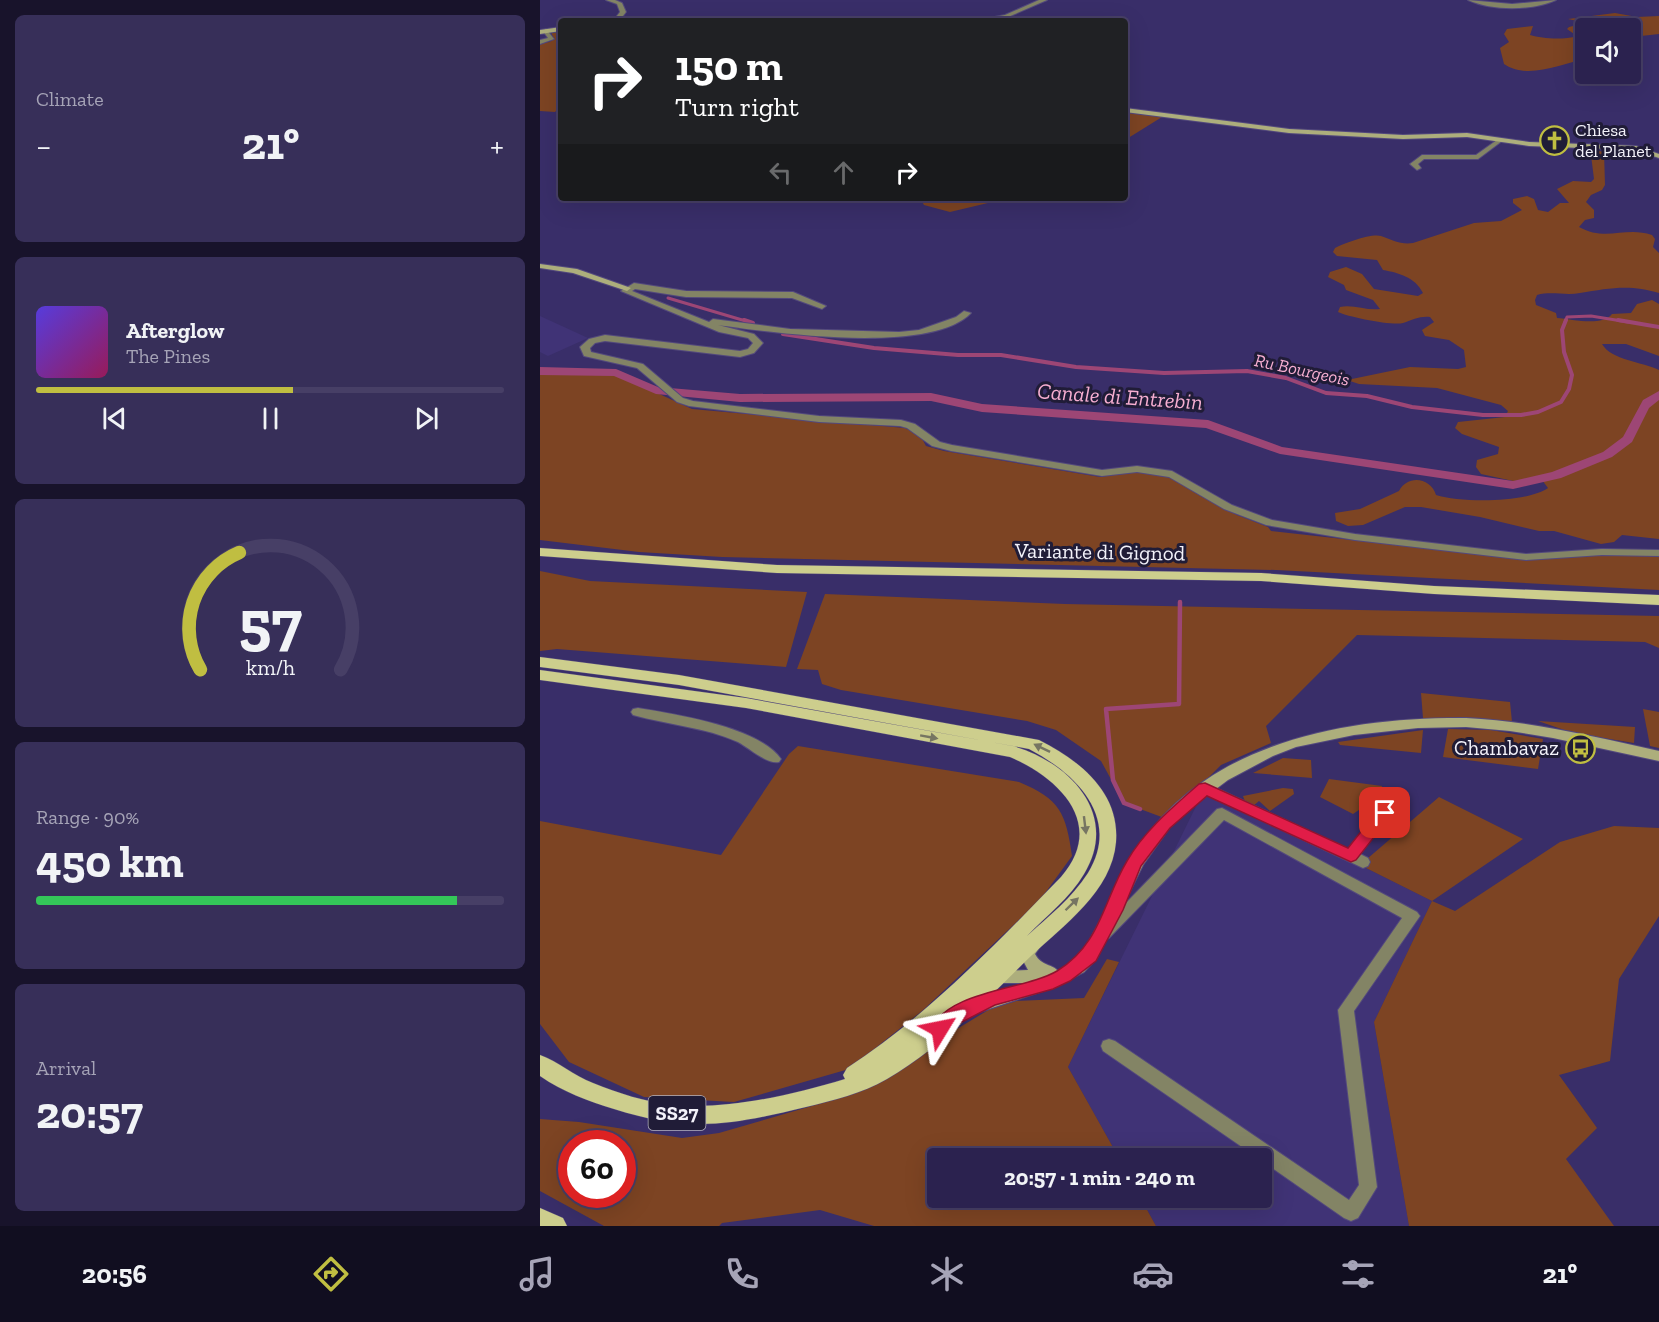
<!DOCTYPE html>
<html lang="en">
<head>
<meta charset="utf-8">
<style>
	body { margin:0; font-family:"Zilla Slab",serif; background:#372f59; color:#f1f3f6; height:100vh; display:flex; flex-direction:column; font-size:22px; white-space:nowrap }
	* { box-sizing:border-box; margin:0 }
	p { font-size:20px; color:#a6a4b7 }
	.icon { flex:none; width:33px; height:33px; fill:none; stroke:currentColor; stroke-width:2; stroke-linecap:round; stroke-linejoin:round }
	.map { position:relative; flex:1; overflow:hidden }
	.details { display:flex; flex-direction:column; gap:15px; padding:15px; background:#18132b; width:540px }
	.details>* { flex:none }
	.top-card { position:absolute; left:18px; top:18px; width:570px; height:183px; border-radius:6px; box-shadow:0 6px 24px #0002,0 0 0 2px #473f66; background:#202124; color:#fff; overflow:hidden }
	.controls { position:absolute; left:1035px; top:18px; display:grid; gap:12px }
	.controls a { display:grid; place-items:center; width:66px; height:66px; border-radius:6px; background:#2b224f; box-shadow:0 6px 24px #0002,0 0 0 2px #473f66; font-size:30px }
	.speed { position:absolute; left:18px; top:1130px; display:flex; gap:12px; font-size:30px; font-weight:700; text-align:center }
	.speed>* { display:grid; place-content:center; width:78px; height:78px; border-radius:50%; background:#2b224f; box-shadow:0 6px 24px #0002,0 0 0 2px #473f66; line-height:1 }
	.speed .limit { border:9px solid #d22; background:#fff; color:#111 }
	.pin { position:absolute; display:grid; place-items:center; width:51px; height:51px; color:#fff; margin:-26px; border-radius:12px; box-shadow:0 3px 9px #0006 }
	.me { position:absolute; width:66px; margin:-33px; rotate:55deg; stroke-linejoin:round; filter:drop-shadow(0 0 4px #0008) }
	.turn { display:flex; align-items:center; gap:21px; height:126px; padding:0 18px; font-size:27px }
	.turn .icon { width:78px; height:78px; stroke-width:2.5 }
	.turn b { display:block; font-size:42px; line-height:51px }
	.lanes { display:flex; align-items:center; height:57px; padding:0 18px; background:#0003; justify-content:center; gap:30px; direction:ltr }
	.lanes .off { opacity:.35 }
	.big { font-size:45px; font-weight:700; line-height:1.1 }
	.details .widget { flex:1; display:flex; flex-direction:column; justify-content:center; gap:9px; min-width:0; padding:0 21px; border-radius:9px; background:#372f59 }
	.details .dial { align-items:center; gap:0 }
	.dial svg { height:156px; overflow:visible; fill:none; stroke:#473f66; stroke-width:7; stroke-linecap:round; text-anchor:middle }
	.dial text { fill:#f1f3f6; stroke:none }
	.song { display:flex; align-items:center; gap:18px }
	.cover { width:72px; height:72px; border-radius:9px; background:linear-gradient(135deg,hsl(250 70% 55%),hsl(330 70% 35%)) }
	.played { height:6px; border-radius:3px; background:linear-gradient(90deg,#c0be41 55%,#473f66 55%) }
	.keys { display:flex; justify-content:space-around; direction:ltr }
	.heat { display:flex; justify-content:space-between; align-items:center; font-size:33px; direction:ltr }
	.charge { height:9px; border-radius:4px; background:linear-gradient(90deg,#34c759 90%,#473f66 0) }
	.trip { position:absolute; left:387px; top:1148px; width:345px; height:60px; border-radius:6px; background:#2b224f; box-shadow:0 6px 24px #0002,0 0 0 2px #473f66; font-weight:700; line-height:60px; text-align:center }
	.tabs { display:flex; height:96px; justify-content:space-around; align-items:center; background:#110e20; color:#a6a4b7 }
	.tabs .icon { width:42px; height:42px }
	.tabs .active { color:#c0be41 }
	.tabs b { font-size:27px; color:#f1f3f6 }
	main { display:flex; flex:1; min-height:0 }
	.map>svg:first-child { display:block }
	.built { fill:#403376 }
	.green { fill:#7d4423; fill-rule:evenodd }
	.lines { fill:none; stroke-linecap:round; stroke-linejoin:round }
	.stream-far2 { stroke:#9d4675; stroke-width:3 }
	.stream-far1 { stroke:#9d4675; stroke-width:4 }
	.stream { stroke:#9d4675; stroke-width:4.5 }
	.canal { fill:#9d4675; fill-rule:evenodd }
	.street-casing { stroke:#53497d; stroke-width:2 }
	.secondary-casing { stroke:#53497d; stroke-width:2 }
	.primary-casing { stroke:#53497d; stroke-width:1 }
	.street { fill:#838465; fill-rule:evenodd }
	.secondary { fill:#adae7c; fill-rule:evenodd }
	.primary { fill:#cdce8d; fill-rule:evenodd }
	.oneway { fill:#767562 }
	.route { fill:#e11d48; stroke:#92132f; stroke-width:1.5 }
	.labels { text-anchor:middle; stroke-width:6; stroke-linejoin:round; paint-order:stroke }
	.far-poi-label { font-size:18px; fill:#f3f2fa; stroke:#201c37; text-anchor:start }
	.far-water-label { font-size:18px; font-style:italic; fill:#f6aed1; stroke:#201c37 }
	.shield { fill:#201c37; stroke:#b4b2c0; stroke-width:1.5 }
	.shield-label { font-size:20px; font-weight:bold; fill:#f3f2fa }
	.street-label { font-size:21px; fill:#f3f2fa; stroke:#201c37 }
	.poi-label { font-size:21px; fill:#f3f2fa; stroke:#201c37; text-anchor:end }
	.water-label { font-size:22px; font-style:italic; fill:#f6aed1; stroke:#201c37 }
</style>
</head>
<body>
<main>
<section class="details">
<div class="widget"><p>Climate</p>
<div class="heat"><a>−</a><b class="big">21°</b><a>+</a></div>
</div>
<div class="widget">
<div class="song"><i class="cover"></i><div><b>Afterglow</b><p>The Pines</p></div></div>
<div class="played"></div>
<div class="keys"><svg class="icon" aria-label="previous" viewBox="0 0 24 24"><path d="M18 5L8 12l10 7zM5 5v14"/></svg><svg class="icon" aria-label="pause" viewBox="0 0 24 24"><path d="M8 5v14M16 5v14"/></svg><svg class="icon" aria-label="next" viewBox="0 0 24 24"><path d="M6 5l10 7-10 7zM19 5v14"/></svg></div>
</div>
<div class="widget dial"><svg viewBox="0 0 100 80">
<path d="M14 69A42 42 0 1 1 86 69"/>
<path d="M14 69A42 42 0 0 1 34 9" stroke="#c0be41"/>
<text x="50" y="56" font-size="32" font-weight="700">57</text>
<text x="50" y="72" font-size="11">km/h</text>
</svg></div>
<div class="widget"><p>Range · 90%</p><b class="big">450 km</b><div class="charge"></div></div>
<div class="widget"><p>Arrival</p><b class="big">20:57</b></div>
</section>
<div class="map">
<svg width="1119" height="1226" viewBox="0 0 1119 1226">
	<rect width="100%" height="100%" fill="#392e69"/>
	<g class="built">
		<path d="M0,316L48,338L8,356L0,352Z"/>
		<path d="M665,788L892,901L834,1022L869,1226H616L600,1197H722V1158H579L528,1067Z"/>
	</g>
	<g class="green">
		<path d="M1075,13L1097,17L1119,16V34L1092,37L1096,44L1091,51L1090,28H1046L1045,59C1021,64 987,80 964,64L960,48L969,42L964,34L967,29L993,26L990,35C1003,39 1024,40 1037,36L1027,29L1029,27L1046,23L1028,19Z"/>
		<path d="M21,30V100H19L21,105L15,112L0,111V43L10,42L13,38L11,31Z"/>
		<path d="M585,111L617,115L622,117L585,140Z"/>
		<path d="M1051,149L1064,152L1065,185L1062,190L1051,195L1046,202L1054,210V218L1045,220L1039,227C1066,242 1085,226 1112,235L1115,239L1113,247L1119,253V293C1091,284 1069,288 1040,293C1026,296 1012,291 997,295L995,300L996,305L1016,313L1017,318C1032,319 1062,327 1072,314L1091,313L1097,304L1112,300L1119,304V356L1086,344H1062C1071,360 1103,362 1119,370V539L1082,535L1074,542L1061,544L1014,531H999L940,517L881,507H865L823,525L808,526L796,521L795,513L820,509L859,491C868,474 891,478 896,495C922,503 986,503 1008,488L1002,480L973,481L941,474L936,467L937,460L958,454L959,447L922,434L915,428L918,422L965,417L968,411L961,405L897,388L819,384L807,380L870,367L918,369L926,367L924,350L909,340L885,336L882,330L894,322L890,317C879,316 873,320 863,323C853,326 808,317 798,312L800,307C813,304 827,311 840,309L833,300L806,290L804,285L788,277L790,272L806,267L822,274L834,289L878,296L883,293C875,277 859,273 843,270L837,260L797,256L793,252L795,248C804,243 832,233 841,236C852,240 861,245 873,243L934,223L961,221L982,210L973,203V199L987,196L994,199L998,210L1008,212L1020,203H1029L1017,189L1033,181L1051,182L1054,179L1051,155L1048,152Z"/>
		<path d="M380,198H469L410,212L384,205Z"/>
		<path d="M0,373L78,375L152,409L365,428L380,435L386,446L404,451L560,477L595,472L632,477L697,515L728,527L731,531L983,559C1027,561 1075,549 1119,556V590L736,570L182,557L99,552L0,540Z"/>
		<path d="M0,571L50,581L267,592L246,667L17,649L0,651Z"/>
		<path d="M285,594L525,604L1119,616V648L1105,642L817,635L726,726L731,743L681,765L627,819L584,803L561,761L516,730L487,721L301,690L282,684L278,670L257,669Z"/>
		<path d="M881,693L970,702L972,722L883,718Z"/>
		<path d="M1103,709L1119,712V748L1110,746Z"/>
		<path d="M998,721L1095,727L1094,743L1033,733Z"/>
		<path d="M908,729L951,730L1003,739L998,769L903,757Z"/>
		<path d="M883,730L881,753L800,745L798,742Z"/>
		<path d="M258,746L479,782C520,799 526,813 532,856L500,900L382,1011L309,1069L194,1102L104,1097L29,1062L0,1024V821L181,855L249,754Z"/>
		<path d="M743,758L771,760L772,778L713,773Z"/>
		<path d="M789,779L842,786L841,795L813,814L780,797Z"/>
		<path d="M743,788L753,789L754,794L730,811L719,801L712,807L706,804L703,796Z"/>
		<path d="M899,797L983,839L892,901L915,911L1020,842L1074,826L1119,828V916L1079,979L1070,1061L1019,1075L1057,1128L1026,1159L1074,1226H869L834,1022L892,901L820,865Z"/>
		<path d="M567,959L579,962L528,1067L579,1158H398V1197H600L616,1226H334L280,1210L182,1223L179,1226H64L0,1191V1119L39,1122L142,1138L179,1133L306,1096L450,1009L476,1001L544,998ZM32,1143H82V1194H32Z"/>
	</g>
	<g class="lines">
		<g class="stream-far2">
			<path d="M128,298L209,322"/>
			<path d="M1025,322L1027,317L1051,316L1088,322"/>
		</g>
		<g class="stream-far1">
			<path d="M204,320L213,323"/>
			<path d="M1078,320L1119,327"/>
			<path d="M243,334L334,348L418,355H461L536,367L624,373L707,371L746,378L786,393L827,396L872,407L943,415H981L998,412L1021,402L1029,389L1032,375L1024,352L1022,330L1026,320"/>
		</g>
		<path class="stream" d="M600,809L584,803L573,780L566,709L639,704L640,602"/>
		<path class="canal" d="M0,367L76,369L118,387L200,394L391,393L442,404L668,420L742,447L973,481L1012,472L1063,452L1083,437L1103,400L1119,391V400L1109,408L1092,442L1072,457L1021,478L973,489L740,454L666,428L442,412L391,401L200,402L116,394L74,376L0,375Z"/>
		<defs>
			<g id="street">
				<path d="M66,0H75L82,3L86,12L79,21H73L80,12L77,4Z"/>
				<path d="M499,0H507L468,17L434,21L465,15Z"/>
				<path d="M928,0L972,4L1016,0C992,11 952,11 928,0Z"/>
				<path d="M6,29L14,39L0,44V40L8,38L3,31Z"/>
				<path d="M957,140L962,141L938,159H884L878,164L881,168L877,170L870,164L882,155H936Z"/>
				<path d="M94,283L146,291L253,292L286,306L282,309L252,298L146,297L95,289L92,291L169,322L173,319L250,329L359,332L379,330L416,317L424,311L431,313C391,355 234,333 178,325L214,334L223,343L214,353L200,357L65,341L55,343L50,348L51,352L103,364L143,398L153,401L279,416L361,420L375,424L400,442L412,445L562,470L597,466L632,471L692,505L732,520L815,534L986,554L1062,549L1119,550V556L1062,555L986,560L815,540L726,525L684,509L629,477L597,472L562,476L411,451L392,446L367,428L360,426L279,422L149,406L137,402L97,368L44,356L40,347L49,339L65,335L200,351L208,349L213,343L208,338L179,332L81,291Z"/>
				<path d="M98,708C135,714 219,727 241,759L239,762C228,765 209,748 198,742C164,727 129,725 93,715L91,712L93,709Z"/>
				<path d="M665,783L808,849L840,809L845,808L850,809L852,813L820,854L828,858L830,862L828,866L823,868L660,791L658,788L660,785Z"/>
				<path d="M682,808L877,912L880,916L814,1011L837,1187L818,1218L811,1221L804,1218L722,1161V1158H718L563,1051L561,1046L563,1041L569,1039L575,1041L809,1200L819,1185L798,1010L862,918L684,820L569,938L564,940L559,938L556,934L677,809Z"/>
			</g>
			<g id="secondary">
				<path d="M21,27V31L0,34V30Z"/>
				<path d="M585,108L749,129L863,135L927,133L989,142L1096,146L1119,154V158L1095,150L989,146L927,137L863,139L749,133L585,112Z"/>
				<path d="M0,264L37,269L91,288L87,291L33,273L0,268Z"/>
				<path d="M926,718C991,721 1056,737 1119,751V761L1013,738L970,731L926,727L878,728L814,735L756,747L733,756L688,780L648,810L630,827L603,865L557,958L544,972L515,987L431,1015L425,1013L423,1008L425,1003L446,995L488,983H456L450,982L448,977L450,972L456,971L488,970L479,953C484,944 489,936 500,940L502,944L495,954C502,967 512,963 519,972C528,966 537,960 544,952C548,948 549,941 552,936C566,910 577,884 592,858C659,743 803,717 926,718Z"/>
			</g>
			<g id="primary">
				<path d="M0,548L237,565L721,573L894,586L1119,595V605L894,594L721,581L237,573L0,556Z"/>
				<path d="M0,657L139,675L499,740C539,760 580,792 576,842C572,891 524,925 491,956C446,1000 402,1047 347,1079C321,1094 294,1100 266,1107C191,1125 150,1133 74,1109C48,1101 23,1092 0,1076V1055C18,1061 34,1076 53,1083C78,1093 105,1102 133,1105C188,1110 252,1095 305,1079L303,1075L307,1068C387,1016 454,946 521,877C567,824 519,778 470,757L206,708L0,680V670L206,698L473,746C530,762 580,815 544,874C530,898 506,916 487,936C509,916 532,898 548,873C582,817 535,773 489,749L139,685L0,667Z"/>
				<path d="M0,1208L23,1218L27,1226H0Z"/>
			</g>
		</defs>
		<use href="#street" class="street-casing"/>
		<use href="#secondary" class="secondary-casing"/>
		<use href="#primary" class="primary-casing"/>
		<use href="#street" class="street"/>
		<use href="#secondary" class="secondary"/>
		<use href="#primary" class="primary"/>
	</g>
	<defs><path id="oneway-solid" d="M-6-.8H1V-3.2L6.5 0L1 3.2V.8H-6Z" transform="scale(1.5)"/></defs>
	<g class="oneway">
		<use href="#oneway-solid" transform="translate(389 737) rotate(10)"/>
		<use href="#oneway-solid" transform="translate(502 748) rotate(-154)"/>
		<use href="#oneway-solid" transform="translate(545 825) rotate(83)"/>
		<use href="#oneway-solid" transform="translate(532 904) rotate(-44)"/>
	</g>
	<path class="route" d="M665,783L808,848L839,809L845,807L853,813L816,860L811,862L667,796L630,828L601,866L583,910L556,961L530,981L513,989L455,1005L420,1023L407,1035L400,1037L393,1035L391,1029C409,990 485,990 517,971C561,944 563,901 587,861C605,830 633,807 659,784Z"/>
	<defs>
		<symbol id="church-ring" viewBox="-11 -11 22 22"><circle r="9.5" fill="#201c37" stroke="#c0be41" stroke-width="1.5"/><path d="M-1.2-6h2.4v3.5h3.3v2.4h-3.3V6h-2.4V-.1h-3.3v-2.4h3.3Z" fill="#c0be41"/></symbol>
		<symbol id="bus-ring" viewBox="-11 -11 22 22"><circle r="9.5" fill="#201c37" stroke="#c0be41" stroke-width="1.5"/><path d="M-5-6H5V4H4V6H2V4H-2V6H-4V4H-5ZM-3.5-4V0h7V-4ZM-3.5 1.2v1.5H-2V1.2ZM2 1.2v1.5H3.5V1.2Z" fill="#c0be41"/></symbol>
	</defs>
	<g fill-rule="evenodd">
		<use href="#church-ring" x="998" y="124" width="33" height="33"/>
		<use href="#bus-ring" x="1024" y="732" width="33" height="33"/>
	</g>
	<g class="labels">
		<g class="far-poi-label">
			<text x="1035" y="136">Chiesa<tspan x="1035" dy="21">del Planet</tspan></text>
		</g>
		<g class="far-water-label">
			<text transform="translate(762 370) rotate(12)" y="6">Ru Bourgeois</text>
		</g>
		<rect class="shield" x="108.5" y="1096" width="57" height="34" rx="4.5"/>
		<g class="shield-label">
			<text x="137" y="1120">SS27</text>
		</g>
		<g class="street-label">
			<text transform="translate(560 552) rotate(1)" y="7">Variante di Gignod</text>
		</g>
		<g class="poi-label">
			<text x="1019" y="755">Chambavaz</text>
		</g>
		<g class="water-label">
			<text transform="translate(580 396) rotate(4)" y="8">Canale di Entrebin</text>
		</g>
	</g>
</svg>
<div class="controls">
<a><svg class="icon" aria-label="sound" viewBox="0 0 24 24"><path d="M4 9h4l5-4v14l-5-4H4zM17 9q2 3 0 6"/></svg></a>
</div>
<div class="speed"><div class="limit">60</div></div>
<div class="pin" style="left:845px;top:813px;background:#d93025"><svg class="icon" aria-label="arrive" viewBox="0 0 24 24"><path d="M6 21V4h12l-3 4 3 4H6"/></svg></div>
<svg class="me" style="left:400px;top:1029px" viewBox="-20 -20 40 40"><path d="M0-17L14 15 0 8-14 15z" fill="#e11d48" stroke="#fff" stroke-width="4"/></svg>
<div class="trip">20:57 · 1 min · 240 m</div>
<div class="top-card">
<div class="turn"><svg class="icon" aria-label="right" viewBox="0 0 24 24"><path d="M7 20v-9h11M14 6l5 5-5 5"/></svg><div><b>150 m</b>Turn right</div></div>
<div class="lanes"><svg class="icon off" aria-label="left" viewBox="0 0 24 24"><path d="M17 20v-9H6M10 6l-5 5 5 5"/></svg><svg class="icon off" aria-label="ahead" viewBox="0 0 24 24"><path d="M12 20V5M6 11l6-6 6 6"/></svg><svg class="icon" aria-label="right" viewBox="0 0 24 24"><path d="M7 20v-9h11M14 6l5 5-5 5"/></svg></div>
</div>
</div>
</main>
<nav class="tabs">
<b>20:56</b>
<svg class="icon active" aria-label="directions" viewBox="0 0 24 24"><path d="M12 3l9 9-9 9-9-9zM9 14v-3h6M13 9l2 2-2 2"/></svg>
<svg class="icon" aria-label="music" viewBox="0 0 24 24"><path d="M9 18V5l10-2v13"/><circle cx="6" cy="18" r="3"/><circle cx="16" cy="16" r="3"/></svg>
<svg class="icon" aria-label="phone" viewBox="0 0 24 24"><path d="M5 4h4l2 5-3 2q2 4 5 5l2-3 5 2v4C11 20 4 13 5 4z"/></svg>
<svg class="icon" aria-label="climate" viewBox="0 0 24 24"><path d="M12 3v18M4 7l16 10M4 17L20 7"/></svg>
<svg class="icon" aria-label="car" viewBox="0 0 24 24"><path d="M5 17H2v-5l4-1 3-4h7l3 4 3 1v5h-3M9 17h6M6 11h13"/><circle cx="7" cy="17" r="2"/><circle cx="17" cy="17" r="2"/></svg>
<svg class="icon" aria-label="filters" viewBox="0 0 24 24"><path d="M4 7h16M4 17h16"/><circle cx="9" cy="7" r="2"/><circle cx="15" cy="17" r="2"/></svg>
<b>21°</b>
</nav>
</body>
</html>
